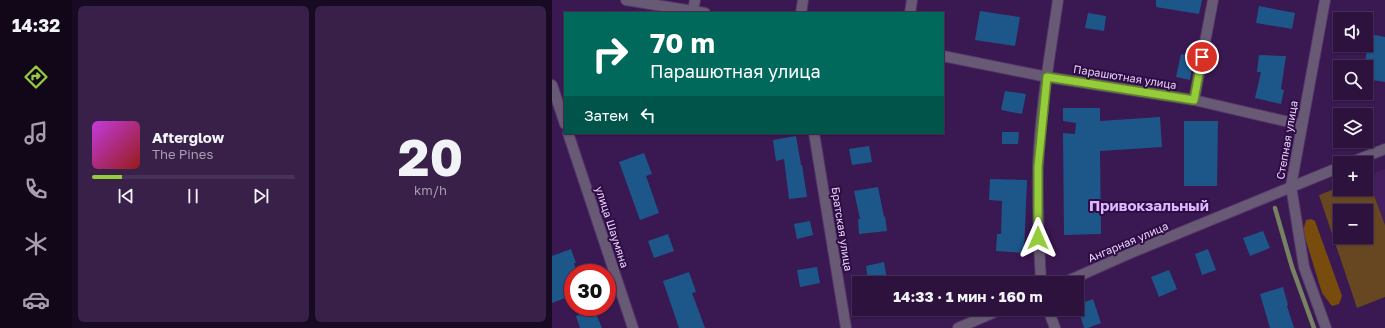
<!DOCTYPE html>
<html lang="ru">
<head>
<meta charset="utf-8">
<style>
	body { margin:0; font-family:"Golos Text",sans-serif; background:#382048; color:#f1f3f6; height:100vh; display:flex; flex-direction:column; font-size:15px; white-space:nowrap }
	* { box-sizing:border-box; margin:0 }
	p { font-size:13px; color:#a69eb0 }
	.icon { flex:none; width:22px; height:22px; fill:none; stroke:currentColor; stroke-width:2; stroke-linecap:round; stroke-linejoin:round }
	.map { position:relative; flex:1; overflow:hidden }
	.sheet { display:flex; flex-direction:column; gap:6px; padding:6px; background:#180a22; width:480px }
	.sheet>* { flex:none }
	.hud { position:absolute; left:12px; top:12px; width:380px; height:122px; border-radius:0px; box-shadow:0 1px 3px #0004,0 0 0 1px #483257; background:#00695c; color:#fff; overflow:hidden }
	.controls { position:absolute; left:781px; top:12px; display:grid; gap:8px }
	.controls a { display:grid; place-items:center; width:40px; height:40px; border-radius:0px; background:#2c123d; box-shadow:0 1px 3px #0004,0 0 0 1px #483257; font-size:20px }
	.speed { position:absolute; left:12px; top:264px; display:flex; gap:8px; font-size:20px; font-weight:700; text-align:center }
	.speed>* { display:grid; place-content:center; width:52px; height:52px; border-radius:50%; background:#2c123d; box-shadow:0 1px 3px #0004,0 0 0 1px #483257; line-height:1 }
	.speed .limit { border:6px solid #d22; background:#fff; color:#111 }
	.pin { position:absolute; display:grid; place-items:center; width:34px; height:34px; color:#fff; margin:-17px; border:2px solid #fff; border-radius:50%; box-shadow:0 1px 4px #0007 }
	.me { position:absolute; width:44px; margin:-22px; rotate:0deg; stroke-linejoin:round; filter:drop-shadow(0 0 3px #0008) }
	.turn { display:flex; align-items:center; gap:14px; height:84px; padding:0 20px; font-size:18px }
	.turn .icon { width:52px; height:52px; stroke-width:2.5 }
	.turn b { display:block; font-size:28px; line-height:34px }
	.then { display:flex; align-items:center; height:38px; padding:0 20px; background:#0003; gap:8px; font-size:15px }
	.sheet .card { flex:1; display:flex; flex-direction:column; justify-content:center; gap:6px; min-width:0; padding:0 14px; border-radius:6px; background:#382048 }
	.sheet .dial { align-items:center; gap:0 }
	.dial b { font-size:52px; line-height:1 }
	.song { display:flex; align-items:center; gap:12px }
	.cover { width:48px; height:48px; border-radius:6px; background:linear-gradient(135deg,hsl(290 70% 55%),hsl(0 70% 35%)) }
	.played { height:4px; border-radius:2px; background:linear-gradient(90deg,#94cc3c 15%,#483257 15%) }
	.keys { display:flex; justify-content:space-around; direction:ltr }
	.sheet .tiles { flex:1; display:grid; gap:6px; grid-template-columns:repeat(2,1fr) }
	.trip { position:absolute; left:300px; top:276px; width:232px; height:40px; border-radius:0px; background:#2c123d; box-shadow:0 1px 3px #0004,0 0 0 1px #483257; font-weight:700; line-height:40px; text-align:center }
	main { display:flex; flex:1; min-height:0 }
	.tabs { display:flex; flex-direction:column; width:72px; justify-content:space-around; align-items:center; background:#120718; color:#a69eb0 }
	.tabs .icon { width:28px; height:28px }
	.tabs .current { color:#94cc3c }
	.tabs b { font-size:18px; color:#f1f3f6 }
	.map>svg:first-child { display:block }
	.built { fill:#441e5e }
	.green { fill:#674721; fill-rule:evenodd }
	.forest { fill:#784c0c }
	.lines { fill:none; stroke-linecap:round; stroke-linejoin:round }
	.stream { stroke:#768262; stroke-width:4.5 }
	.building { fill:#1d578a }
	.minor-casing { stroke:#55366b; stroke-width:12 }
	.tertiary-casing { stroke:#55366b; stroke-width:12 }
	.minor { stroke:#685a75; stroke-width:10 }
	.tertiary { stroke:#685a75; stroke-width:10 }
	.route-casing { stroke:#608527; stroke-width:10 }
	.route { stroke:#94cc3c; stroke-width:7 }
	.labels { text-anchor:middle; stroke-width:4; stroke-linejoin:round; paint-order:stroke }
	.street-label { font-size:11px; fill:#e5d3f6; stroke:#2f0c45 }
	.district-label { font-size:15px; font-weight:bold; fill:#ddb8fe; stroke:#2f0c45 }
</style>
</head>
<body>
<main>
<nav class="tabs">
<b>14:32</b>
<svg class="icon current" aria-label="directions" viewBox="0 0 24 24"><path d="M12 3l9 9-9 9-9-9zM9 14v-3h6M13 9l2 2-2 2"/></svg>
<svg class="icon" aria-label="music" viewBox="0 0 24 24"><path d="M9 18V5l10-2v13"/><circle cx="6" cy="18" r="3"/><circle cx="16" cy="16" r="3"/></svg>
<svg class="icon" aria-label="phone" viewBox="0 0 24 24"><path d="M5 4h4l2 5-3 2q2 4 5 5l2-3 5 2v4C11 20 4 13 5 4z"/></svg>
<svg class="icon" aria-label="climate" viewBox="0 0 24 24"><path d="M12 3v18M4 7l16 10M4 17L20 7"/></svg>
<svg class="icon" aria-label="car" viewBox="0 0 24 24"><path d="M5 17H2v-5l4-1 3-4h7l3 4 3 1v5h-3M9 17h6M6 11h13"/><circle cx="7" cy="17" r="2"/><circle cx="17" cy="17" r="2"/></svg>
</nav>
<section class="sheet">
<div class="tiles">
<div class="card">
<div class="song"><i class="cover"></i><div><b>Afterglow</b><p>The Pines</p></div></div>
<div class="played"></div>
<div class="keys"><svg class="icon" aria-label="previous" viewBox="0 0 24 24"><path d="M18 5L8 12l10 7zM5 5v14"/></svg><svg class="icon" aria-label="pause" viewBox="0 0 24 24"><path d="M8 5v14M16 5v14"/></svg><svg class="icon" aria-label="next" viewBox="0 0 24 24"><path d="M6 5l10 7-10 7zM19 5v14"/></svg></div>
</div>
<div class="card dial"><b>20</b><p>km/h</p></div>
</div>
</section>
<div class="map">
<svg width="833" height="328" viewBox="0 0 833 328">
	<rect width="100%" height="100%" fill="#3a1851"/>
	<path class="built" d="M833,169V225L815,176Z"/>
	<path class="green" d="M815,176L833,225V297L805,308L767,195L788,187V189H814ZM788,211H814V237H788Z"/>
	<path class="forest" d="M759,219L763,221L790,296L787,304L780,306L770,293L751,231L754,220Z"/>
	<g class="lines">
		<path class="stream" d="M723,208L740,267L762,328"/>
	</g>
	<g class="building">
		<path d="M604,0H650L647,14L604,7Z"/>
		<path d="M707,6L743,13L740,29L704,23Z"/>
		<path d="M428,11L468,17L463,46L423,40Z"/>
		<path d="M536,13L554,16L552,31L533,28Z"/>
		<path d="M818,34L833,37V82L814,79V67H812Z"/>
		<path d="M629,54L642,57L638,80L624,77Z"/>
		<path d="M707,55L734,56L729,89L732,90L729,104L703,98L709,72H705Z"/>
		<path d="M453,91L474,94L470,114L449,110Z"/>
		<path d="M511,108H548V121L608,117L610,147L548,151L549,234L512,235L511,133L523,134L524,123L511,121Z"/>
		<path d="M632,121H666L665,186H632Z"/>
		<path d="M450,132H467L466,144H450Z"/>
		<path d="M244,136L249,165H250L255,197L237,199L232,159L224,161L221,140Z"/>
		<path d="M317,146L320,162L300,165L297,149Z"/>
		<path d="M92,153L100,174L94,176L107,213L88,220L67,162Z"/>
		<path d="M438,179L475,180L472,253L444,251L445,234H449L450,201L437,200Z"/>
		<path d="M326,187L332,217L333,216L335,231L307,234L306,219H308L302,191Z"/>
		<path d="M258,221L261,235L245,239L242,224Z"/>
		<path d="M711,231L718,248L698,256L691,238Z"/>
		<path d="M116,234L122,251L102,258L96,241Z"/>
		<path d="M19,249L24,263H22L25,273H21V295L0,303V256Z"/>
		<path d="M656,249L664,270L650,275L643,254Z"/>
		<path d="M332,262L335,279L316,282L314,266Z"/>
		<path d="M265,267L268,283L248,287L245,270Z"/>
		<path d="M617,270L625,289L607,297L599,277Z"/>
		<path d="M137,272L144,292L140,293L153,328H127L111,281Z"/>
		<path d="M731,287L736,305L735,306L742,328H718L708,294Z"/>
		<path d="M541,299L549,323L536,328H532L525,305Z"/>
		<path d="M42,309L50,328H28L24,316Z"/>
	</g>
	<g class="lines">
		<defs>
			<g id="minor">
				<path d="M74,0L153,13"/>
				<path d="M141,10L143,0"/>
				<path d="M249,13L251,0"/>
				<path d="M358,13L360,0"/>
				<path d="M391,56L495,77L642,100L750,125"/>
				<path d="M0,85L13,124"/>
				<path d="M642,100L661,0"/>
				<path d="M16,133L81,328"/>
				<path d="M262,133L294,328"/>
				<path d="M797,163L833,149"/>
				<path d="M489,283C487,244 485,206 486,167C488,111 498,55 506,0"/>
				<path d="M511,283L581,252L788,167"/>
				<path d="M496,309L503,328"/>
				<path d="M406,328L450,309"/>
			</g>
			<path id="tertiary" d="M773,0L739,186L752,267L774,328"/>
		</defs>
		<use href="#minor" class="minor-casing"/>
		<use href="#tertiary" class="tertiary-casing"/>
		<use href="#minor" class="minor"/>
		<use href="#tertiary" class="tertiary"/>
	</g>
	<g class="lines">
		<defs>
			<path id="route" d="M486,238V167L495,77L642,100L650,57"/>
		</defs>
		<use href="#route" class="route-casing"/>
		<use href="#route" class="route"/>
	</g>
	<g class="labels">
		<g class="street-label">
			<text transform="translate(573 77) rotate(9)" y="4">Парашютная улица</text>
			<text transform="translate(735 140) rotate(-80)" y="4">Степная улица</text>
			<text transform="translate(60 227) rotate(72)" y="4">улица Шаумяна</text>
			<text transform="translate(290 229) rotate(81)" y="4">Братская улица</text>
			<text transform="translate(576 242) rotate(-23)" y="4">Ангарная улица</text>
		</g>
		<g class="district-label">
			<text x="597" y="211">Привокзальный</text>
		</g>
	</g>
</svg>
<div class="controls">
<a><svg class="icon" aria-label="sound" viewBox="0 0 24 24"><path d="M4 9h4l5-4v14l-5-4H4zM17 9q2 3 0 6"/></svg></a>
<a><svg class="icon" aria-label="search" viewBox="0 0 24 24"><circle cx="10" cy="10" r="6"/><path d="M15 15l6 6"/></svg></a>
<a><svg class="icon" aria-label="layers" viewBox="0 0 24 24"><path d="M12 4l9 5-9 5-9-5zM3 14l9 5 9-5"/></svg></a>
<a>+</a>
<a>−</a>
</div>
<div class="speed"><div class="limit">30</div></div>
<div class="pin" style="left:650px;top:57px;background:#d93025"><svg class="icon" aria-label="arrive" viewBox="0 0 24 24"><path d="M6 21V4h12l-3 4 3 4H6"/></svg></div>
<svg class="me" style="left:486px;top:238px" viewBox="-20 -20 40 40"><path d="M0-17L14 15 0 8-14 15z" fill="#94cc3c" stroke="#fff" stroke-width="4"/></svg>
<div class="trip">14:33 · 1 мин · 160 m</div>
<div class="hud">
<div class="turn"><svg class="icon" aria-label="right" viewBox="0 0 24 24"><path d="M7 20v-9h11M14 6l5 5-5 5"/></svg><div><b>70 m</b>Парашютная улица</div></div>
<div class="then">Затем<svg class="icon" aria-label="left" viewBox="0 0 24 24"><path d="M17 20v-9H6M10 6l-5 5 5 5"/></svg></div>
</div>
</div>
</main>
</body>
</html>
